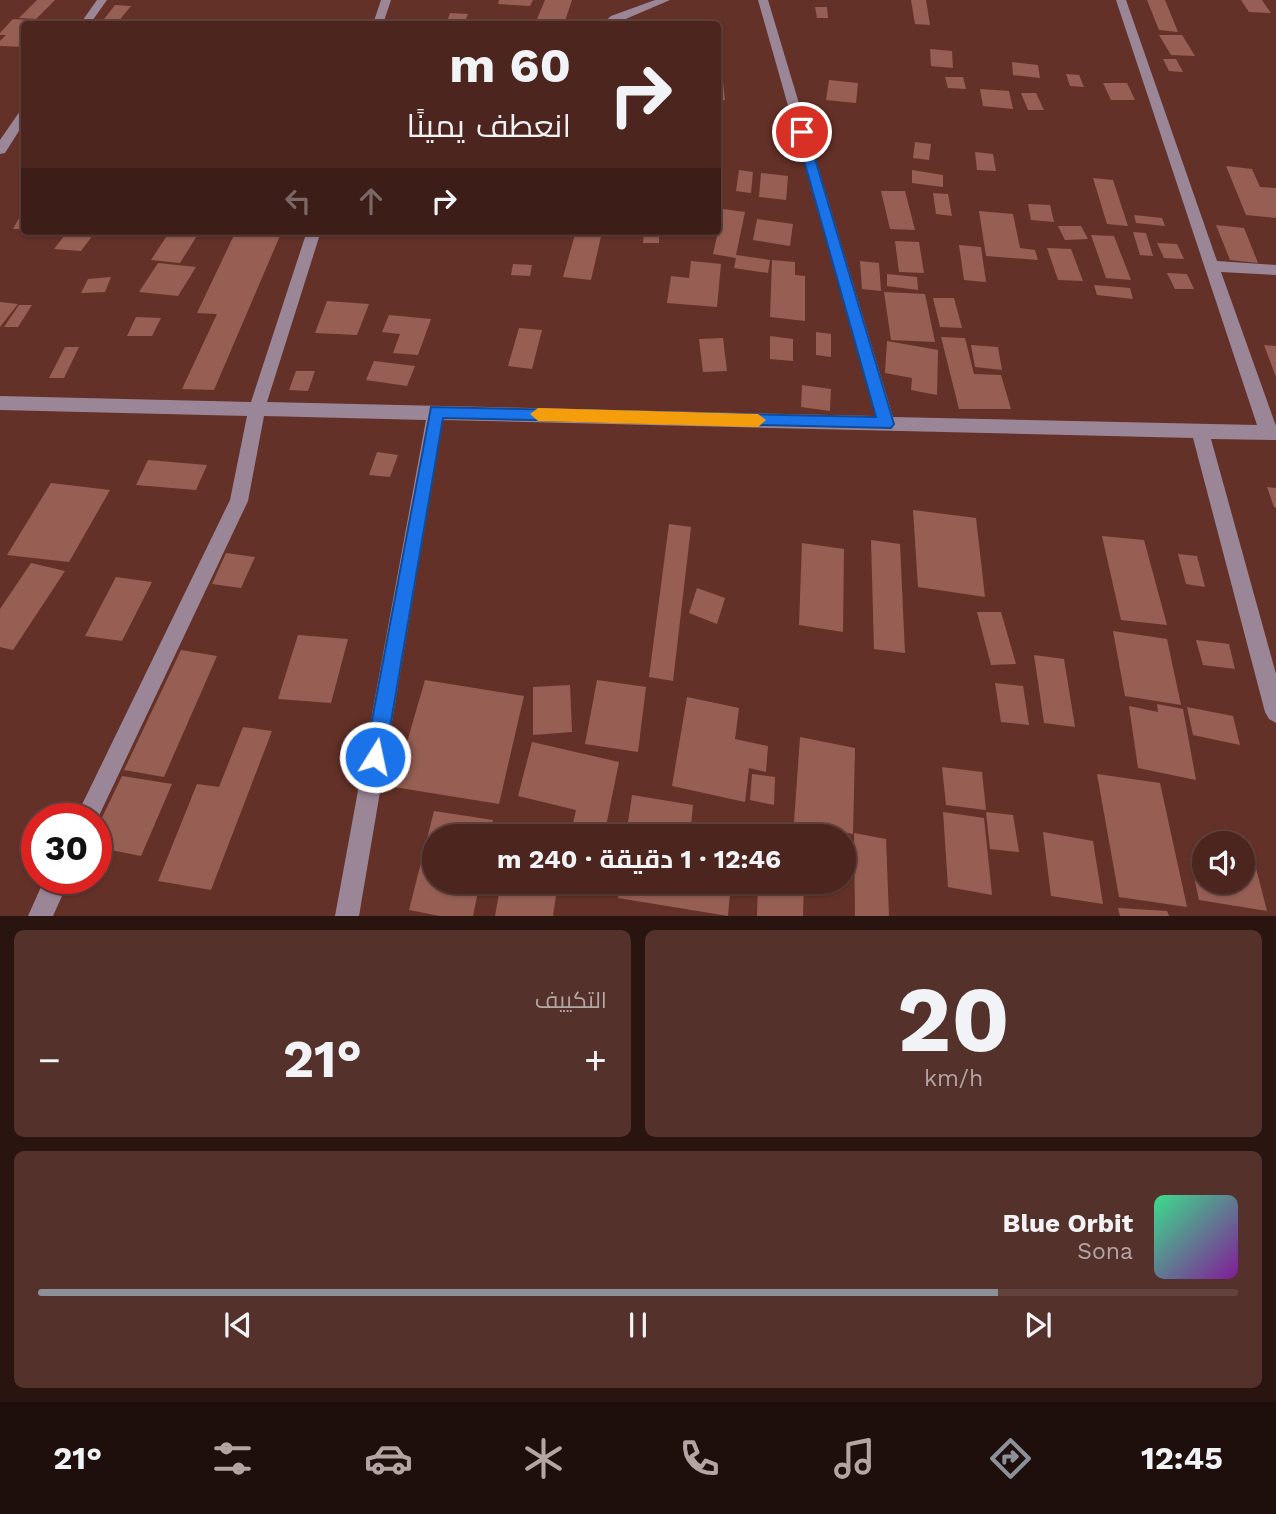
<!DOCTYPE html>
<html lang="ar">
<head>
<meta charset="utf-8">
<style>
	body { margin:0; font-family:"Work Sans",Cairo,sans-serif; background:#55312b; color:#f1f3f6; direction:rtl; height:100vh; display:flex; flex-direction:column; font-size:26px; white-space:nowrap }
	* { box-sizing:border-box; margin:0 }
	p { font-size:23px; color:#b2a5a4 }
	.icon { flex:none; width:38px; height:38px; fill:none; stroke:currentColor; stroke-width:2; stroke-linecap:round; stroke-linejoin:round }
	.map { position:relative; height:916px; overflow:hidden; direction:ltr }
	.panel { display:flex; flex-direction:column; gap:14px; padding:14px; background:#291410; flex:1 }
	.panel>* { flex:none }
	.hud { position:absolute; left:21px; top:21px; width:700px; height:214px; border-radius:7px; box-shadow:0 2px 5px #0004,0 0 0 2px #62423c; direction:rtl; background:#4b251e; color:#f1f3f6; overflow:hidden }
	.fabs { position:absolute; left:1192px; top:831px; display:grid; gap:14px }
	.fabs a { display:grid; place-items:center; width:63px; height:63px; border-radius:50%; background:#4b251e; box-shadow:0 2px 5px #0004,0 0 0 2px #62423c; font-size:35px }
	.speed { position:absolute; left:21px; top:803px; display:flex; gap:14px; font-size:35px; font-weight:700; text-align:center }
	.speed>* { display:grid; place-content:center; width:91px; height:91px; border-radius:50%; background:#4b251e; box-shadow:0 2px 5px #0004,0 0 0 2px #62423c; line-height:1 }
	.speed .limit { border:10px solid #d22; background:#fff; color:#111 }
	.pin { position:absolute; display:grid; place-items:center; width:60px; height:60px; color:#fff; margin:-30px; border:4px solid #fff; border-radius:50%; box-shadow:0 2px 7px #0007 }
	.me { position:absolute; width:77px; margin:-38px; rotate:10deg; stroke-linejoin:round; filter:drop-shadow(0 0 5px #0008) }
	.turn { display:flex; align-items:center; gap:24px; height:147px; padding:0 35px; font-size:32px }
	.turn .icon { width:91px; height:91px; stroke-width:2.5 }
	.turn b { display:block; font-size:49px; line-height:60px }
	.lanes { display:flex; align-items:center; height:66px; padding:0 35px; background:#0003; justify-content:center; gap:35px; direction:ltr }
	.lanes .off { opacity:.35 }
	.big { font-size:52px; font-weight:700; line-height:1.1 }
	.panel .widget { flex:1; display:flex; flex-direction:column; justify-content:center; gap:10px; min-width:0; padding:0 24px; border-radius:10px; background:#55312b }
	.panel .dial { align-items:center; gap:0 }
	.dial b { font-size:91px; line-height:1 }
	.song { display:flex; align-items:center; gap:21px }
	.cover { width:84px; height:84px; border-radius:10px; background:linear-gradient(135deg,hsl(150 70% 55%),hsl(290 70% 35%)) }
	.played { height:7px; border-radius:4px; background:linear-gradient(90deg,#8c9099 80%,#62423c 80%) }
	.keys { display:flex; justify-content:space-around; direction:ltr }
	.heat { display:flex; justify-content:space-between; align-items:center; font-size:38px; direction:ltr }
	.panel .tiles { flex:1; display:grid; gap:14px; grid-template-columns:1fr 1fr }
	.widget:last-child { grid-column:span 2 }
	.trip { position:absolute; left:422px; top:824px; width:434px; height:70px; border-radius:35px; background:#4b251e; box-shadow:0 2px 5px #0004,0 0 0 2px #62423c; font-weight:700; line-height:70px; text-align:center; direction:rtl }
	.tab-bar { display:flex; height:112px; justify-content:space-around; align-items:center; background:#1e0f0c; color:#b2a5a4 }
	.tab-bar .icon { width:49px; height:49px }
	.tab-bar .on { color:#8c9099 }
	.tab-bar b { font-size:32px; color:#f1f3f6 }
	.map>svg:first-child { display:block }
	.building { fill:#975f54 }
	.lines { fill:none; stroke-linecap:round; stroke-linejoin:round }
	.minor { fill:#9b8697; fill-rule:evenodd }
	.route { fill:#1a73e8; stroke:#114b97; stroke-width:2 }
	.slow { fill:#f59e0b }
</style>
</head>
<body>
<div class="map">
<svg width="1276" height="916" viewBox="0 0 1276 916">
	<rect width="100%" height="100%" fill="#643128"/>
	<g class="building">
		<path d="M37,0H55L36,19L19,18Z"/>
		<path d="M499,0H533L530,6L498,4Z"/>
		<path d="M545,0H572L565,21L537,19Z"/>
		<path d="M911,0H926L930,25L915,24Z"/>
		<path d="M1147,0H1165L1178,32L1159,30Z"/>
		<path d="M1241,0H1262L1271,13L1249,12Z"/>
		<path d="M115,5L131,6L117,23H101Z"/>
		<path d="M815,7H827L828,18H817Z"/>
		<path d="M450,13L468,14L464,24H446Z"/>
		<path d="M13,19L46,21L43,24H24V47L0,46V41L6,35H0V33Z"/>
		<path d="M1159,35H1182L1195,56L1171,55Z"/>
		<path d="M930,49L952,51L953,68L931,66Z"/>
		<path d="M1163,59H1176L1183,72L1169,71Z"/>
		<path d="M1012,62L1038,65L1040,78L1013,75Z"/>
		<path d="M718,72H722L725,100L718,101Z"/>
		<path d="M1066,74L1079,75L1084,87L1070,86Z"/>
		<path d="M945,77H963L966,89L948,88Z"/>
		<path d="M829,80L858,83L856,103L826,100Z"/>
		<path d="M1103,83H1127L1135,100H1111Z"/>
		<path d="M980,89L1009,91L1013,109L983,106Z"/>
		<path d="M1021,93H1036L1044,110H1028Z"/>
		<path d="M915,142L931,144L929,160L913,158Z"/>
		<path d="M975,152L993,154L996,171L977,170Z"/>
		<path d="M1226,166L1252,169L1260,187L1276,188V218L1246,215Z"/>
		<path d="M739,170L753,172L751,193L736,191Z"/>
		<path d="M912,170L943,175V187L912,183Z"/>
		<path d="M761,173L788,176L786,200L759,197Z"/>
		<path d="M1093,178L1113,180L1128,226L1107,224Z"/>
		<path d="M881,191H905L915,230L890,229Z"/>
		<path d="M933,193L948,194L952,216L936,214Z"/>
		<path d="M1028,204L1050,205L1054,222L1031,220Z"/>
		<path d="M24,209V229H13Z"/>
		<path d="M723,209L745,212L736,255L770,260L768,273L734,268L736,258L713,254Z"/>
		<path d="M979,211L1013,214L1020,248L1035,250L1038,260L986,256Z"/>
		<path d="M1134,215L1162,218L1165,226L1136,223Z"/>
		<path d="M757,219L793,224L790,246L753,240Z"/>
		<path d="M1216,225L1244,228L1258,263L1230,260Z"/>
		<path d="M1058,226H1081L1088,239L1065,240Z"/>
		<path d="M68,231H96L81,251L54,249Z"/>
		<path d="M170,231H200L180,263L151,260Z"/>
		<path d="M236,231H282L214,390L182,389L217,314L197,313Z"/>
		<path d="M576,231L602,232L591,280L563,277Z"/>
		<path d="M644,231H659V243H643Z"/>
		<path d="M1133,232L1146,233L1153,256L1140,255Z"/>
		<path d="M1091,235L1114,236L1131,280L1106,278Z"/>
		<path d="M895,241L919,242L924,273L899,272Z"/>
		<path d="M1157,243L1177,244L1184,259L1164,258Z"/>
		<path d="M959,245L981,247L986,282L964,280Z"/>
		<path d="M1047,248L1071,249L1083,281L1058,280Z"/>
		<path d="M772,260L795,262V275L805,276V321L770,317Z"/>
		<path d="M691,261L721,264L717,307L667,303L671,276L689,278Z"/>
		<path d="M860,261L879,263L881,291L862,289Z"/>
		<path d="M158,263L196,267L178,296L139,292Z"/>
		<path d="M513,264L532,265L530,276L511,275Z"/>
		<path d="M1167,273L1187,274L1194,289H1175Z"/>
		<path d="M887,274L917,277L918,290L887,286Z"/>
		<path d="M111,277L105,292L81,293L88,279Z"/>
		<path d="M1094,285L1130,288L1133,299L1097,295Z"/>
		<path d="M884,292L925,294L935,342L891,340Z"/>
		<path d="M933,298H954L962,328L940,327Z"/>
		<path d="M327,301L369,304L357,335L315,333Z"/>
		<path d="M0,302L18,304L0,327Z"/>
		<path d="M19,305H32L18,327H4Z"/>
		<path d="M389,315L431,319L418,355L393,353L400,334L382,332Z"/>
		<path d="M136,317L161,318L152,336H127Z"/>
		<path d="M519,328L542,330L532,369L508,366Z"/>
		<path d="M816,332L831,334V357L816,355Z"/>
		<path d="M770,336L793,339V361L770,359Z"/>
		<path d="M941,337L965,338L974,374L1001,375L1011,409H959Z"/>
		<path d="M723,338L727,371L703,372L699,339Z"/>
		<path d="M887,341L938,350L937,395L911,390L912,378L885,373Z"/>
		<path d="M971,345L998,347L1002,370L975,367Z"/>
		<path d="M1264,345L1276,346V377Z"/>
		<path d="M65,347H79L64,378H49Z"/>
		<path d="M374,361L415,366L407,386L366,380Z"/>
		<path d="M296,371H315L308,391L289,390Z"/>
		<path d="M802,385L831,389L830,411L801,407Z"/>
		<path d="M377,452L398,455L390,477L369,475Z"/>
		<path d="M148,460L207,465L196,490L136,485Z"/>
		<path d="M51,483L110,490L69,562L7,555Z"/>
		<path d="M1267,487L1276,488V508L1274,507Z"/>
		<path d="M913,510L976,518L985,597L918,587Z"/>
		<path d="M669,524L691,527L673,681L649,677Z"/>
		<path d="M1102,536L1144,540L1167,625L1121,620Z"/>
		<path d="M871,540L900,544L905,653L874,649Z"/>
		<path d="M802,543L844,549L843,632L799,625Z"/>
		<path d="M226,553L255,557L241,588L212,584Z"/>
		<path d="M1178,554L1197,556L1205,587L1186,584Z"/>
		<path d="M31,563L65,571L13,650L0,647V609Z"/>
		<path d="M116,577L152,582L122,641L85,636Z"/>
		<path d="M697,588L725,598L717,624L689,613Z"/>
		<path d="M977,612H1001L1016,664L991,665Z"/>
		<path d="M1113,631L1167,639L1181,705L1125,696Z"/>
		<path d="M298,635L348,639L331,703L278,699Z"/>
		<path d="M1196,640L1229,644L1235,669L1203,665Z"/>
		<path d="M181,650L217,656L164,777L124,770Z"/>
		<path d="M1034,655L1064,659L1075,727L1044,723Z"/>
		<path d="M425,680L524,696L499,804L394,787Z"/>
		<path d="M597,680L646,687L638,752L585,744Z"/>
		<path d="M995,683L1023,686L1029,725L1001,722Z"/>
		<path d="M570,685L572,732L533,735V687Z"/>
		<path d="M687,697L739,708L735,739L768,746L766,772L749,768L745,802L672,786Z"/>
		<path d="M1157,704L1183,709L1196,780L1138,768L1129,706L1158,712Z"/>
		<path d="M1187,707L1233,716L1240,745L1193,735Z"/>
		<path d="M243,727L272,731L211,890L158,881L197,784L219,787Z"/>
		<path d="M800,737L855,748L853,834L794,822Z"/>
		<path d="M532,742L619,762L604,836H570L576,810L518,796Z"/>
		<path d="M942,767L982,772L986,810L946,805Z"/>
		<path d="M752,774L775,777L774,805L750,800Z"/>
		<path d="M1097,774L1160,783L1187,907L1119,897Z"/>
		<path d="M122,776L172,784L141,856L96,847V830Z"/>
		<path d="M632,795L693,805L690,836H626Z"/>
		<path d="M434,811L493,820L490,836H434V882H480L473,916H440L409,910Z"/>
		<path d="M943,812L984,818L992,895L948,887Z"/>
		<path d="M986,812L1013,815L1019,852L990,849Z"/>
		<path d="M1043,832L1093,841L1103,904L1051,896Z"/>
		<path d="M854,833L886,839L889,916H855Z"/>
		<path d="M1190,858L1204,860V882H1242V866L1256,868L1267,911L1199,900Z"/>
		<path d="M501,882H558L553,916H495Z"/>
		<path d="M620,882H731L728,916L618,898Z"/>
		<path d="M758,882H804L803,916H757Z"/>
		<path d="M1118,908L1167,911L1169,916H1120Z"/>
	</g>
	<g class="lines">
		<g class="minor">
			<path d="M97,0H107L90,24H80Z"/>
			<path d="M381,0H391L383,24H373Z"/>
			<path d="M655,0H670L614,24H602L611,16Z"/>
			<path d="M758,0H768L893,417L1257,425L1116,0H1126L1217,261L1276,265V275L1221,272L1276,426V440L1211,439L1276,674V723L1269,719L1265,712L1193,438L443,420L359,916H335L426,420L264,416L248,501L96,822V819H75L230,500L247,416L0,410V396L251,402L307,231H321L267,402L876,416Z"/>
			<path d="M24,110V123L5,153L0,154V140L20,111Z"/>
			<path d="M45,878H70L53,916H28Z"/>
		</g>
	</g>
	<path class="route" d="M802,129L807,132L894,424L891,428L443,418L385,757L382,764L375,766L368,764L365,757L431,407L876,417L796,132Z"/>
	<path class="slow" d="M538,408L758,414L766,420L758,427L538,421L530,414Z"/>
</svg>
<div class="fabs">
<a><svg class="icon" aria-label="sound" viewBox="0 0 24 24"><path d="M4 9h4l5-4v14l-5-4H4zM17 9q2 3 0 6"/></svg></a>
</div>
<div class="speed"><div class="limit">30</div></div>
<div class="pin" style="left:802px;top:132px;background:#d93025"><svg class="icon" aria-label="arrive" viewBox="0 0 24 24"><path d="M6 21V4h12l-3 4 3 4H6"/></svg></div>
<svg class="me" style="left:375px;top:757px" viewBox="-20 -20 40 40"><circle r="17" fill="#1a73e8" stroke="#fff" stroke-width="3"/><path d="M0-11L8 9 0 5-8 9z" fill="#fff"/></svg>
<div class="trip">12:46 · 1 دقيقة · 240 m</div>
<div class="hud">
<div class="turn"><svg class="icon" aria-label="right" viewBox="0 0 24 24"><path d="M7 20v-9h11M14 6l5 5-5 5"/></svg><div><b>60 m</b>انعطف يمينًا</div></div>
<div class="lanes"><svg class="icon off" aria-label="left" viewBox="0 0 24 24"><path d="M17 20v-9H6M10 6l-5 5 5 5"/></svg><svg class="icon off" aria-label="ahead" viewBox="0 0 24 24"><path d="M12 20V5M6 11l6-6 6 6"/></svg><svg class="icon" aria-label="right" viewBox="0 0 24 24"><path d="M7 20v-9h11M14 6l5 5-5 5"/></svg></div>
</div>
</div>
<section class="panel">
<div class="tiles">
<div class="widget dial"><b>20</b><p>km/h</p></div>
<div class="widget"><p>التكييف</p>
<div class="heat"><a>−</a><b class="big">21°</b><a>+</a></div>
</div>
<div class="widget">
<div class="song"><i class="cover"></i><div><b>Blue Orbit</b><p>Sona</p></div></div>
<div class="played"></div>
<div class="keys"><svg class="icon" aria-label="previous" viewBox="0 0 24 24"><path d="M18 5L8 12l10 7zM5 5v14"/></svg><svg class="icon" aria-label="pause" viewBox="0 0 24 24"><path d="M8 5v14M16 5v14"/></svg><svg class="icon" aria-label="next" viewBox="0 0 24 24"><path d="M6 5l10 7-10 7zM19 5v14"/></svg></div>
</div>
</div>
</section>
<nav class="tab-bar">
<b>12:45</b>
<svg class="icon on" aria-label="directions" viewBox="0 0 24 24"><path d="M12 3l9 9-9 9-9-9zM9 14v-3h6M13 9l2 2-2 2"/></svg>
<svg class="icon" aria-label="music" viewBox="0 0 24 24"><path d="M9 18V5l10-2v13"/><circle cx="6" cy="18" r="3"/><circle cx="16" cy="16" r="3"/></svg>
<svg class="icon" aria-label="phone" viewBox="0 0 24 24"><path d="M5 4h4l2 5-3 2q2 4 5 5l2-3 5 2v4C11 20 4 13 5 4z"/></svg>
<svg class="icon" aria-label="climate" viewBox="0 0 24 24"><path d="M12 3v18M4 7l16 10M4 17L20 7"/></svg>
<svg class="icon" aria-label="car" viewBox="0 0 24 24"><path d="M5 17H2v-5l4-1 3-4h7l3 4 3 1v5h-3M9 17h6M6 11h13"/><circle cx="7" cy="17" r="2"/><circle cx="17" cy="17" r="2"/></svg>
<svg class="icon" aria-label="filters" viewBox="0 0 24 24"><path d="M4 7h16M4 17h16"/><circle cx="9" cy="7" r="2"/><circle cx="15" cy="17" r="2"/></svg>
<b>21°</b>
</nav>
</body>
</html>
